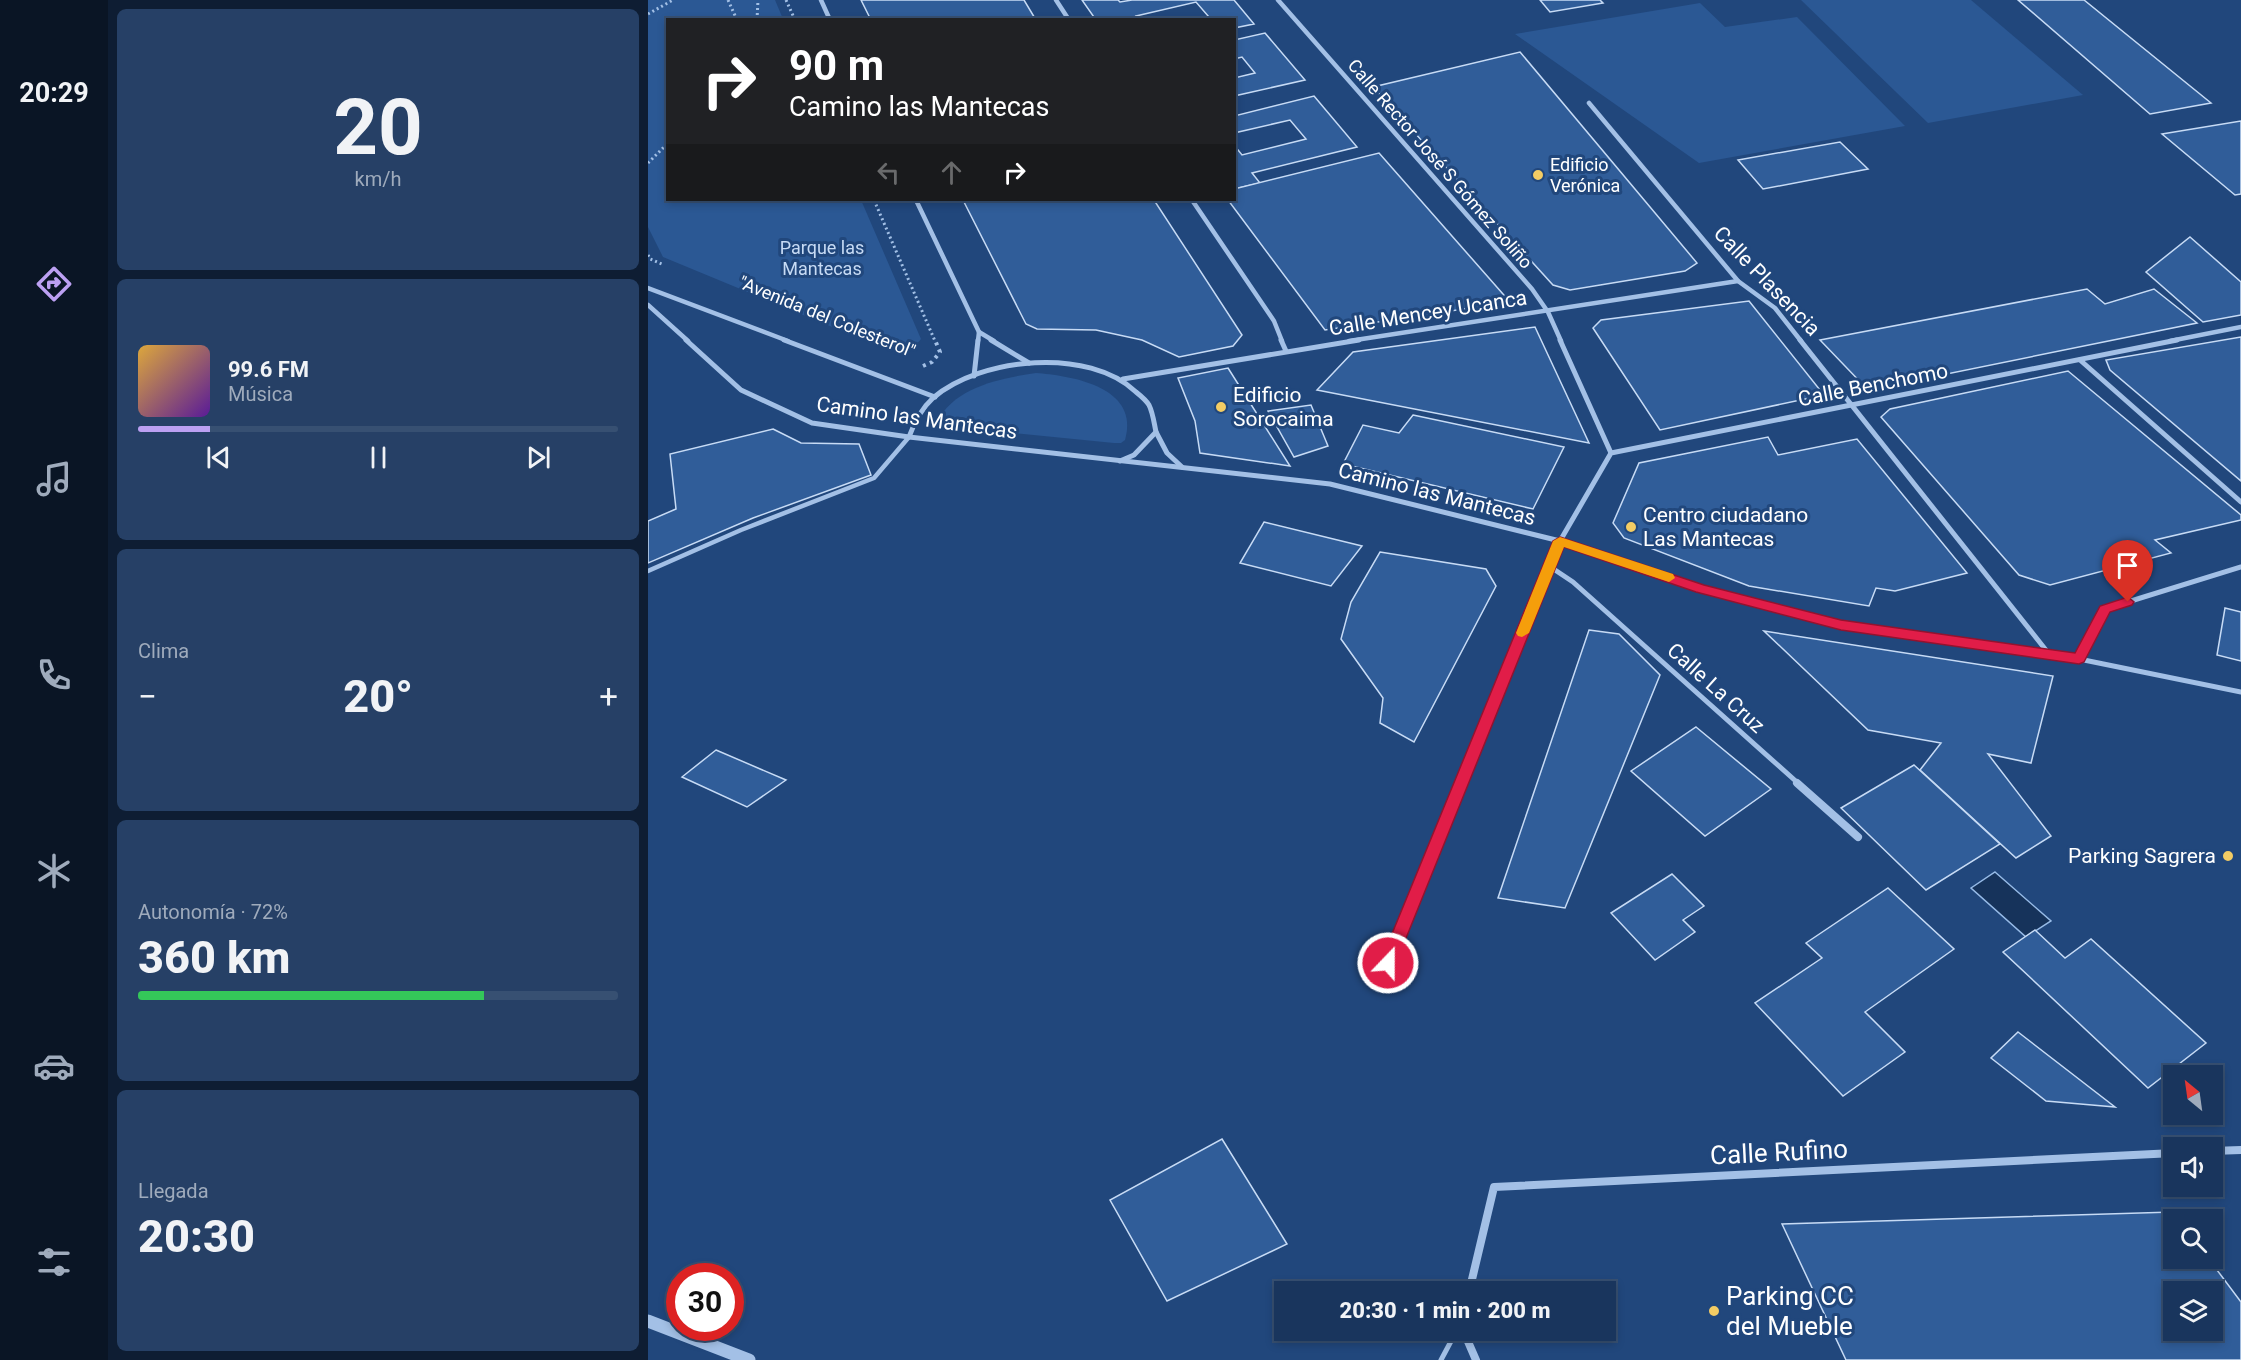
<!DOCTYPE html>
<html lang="es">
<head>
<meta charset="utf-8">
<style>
	body { margin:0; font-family:Roboto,sans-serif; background:#264066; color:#f1f3f6; height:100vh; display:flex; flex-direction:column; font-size:22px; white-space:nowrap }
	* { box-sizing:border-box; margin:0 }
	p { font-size:20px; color:#9fabbc }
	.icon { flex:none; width:33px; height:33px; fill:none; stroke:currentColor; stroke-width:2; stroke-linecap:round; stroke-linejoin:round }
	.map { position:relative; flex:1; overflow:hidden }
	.side { display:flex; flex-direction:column; gap:9px; padding:9px; background:#0e1d33; width:540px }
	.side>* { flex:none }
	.top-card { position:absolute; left:18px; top:18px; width:570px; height:183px; border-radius:0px; box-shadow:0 3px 9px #0003,0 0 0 2px #375072; background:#202124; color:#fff; overflow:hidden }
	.needle { width:39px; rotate:331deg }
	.buttons { position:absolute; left:1515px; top:1065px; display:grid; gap:12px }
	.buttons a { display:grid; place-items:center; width:60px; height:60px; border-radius:0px; background:#19355d; box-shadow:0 3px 9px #0003,0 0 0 2px #375072; font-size:30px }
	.speed { position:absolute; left:18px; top:1263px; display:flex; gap:12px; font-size:30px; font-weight:700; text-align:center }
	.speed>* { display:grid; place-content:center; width:78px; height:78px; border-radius:50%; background:#19355d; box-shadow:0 3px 9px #0003,0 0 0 2px #375072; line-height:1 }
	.speed .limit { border:9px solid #d22; background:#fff; color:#111 }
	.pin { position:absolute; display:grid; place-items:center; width:51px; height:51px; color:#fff; margin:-62px -26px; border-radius:50% 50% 50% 0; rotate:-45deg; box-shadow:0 0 6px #0007 }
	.pin .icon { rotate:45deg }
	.me { position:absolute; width:66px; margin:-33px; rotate:22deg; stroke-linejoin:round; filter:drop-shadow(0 0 4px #0008) }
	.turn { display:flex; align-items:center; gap:21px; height:126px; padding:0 24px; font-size:27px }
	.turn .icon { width:78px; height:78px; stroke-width:2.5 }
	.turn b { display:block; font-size:42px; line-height:51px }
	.lanes { display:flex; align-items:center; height:57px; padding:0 24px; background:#0003; justify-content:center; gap:30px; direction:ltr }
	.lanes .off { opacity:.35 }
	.big { font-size:45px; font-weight:800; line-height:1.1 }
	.side .tile { flex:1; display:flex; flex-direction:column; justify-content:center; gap:9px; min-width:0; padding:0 21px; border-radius:9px; background:#264066 }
	.side .dial { align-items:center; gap:0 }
	.dial b { font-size:78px; line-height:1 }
	.song { display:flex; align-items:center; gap:18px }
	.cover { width:72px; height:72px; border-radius:9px; background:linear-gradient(135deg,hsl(40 70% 55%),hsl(270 70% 35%)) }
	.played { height:6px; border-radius:3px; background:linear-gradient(90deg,#bca0f2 15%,#375072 15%) }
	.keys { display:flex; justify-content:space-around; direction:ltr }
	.heat { display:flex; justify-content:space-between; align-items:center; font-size:33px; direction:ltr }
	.charge { height:9px; border-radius:4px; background:linear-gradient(90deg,#34c759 72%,#375072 0) }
	.trip { position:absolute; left:626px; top:1281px; width:342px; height:60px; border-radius:0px; background:#19355d; box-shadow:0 3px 9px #0003,0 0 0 2px #375072; font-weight:800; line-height:60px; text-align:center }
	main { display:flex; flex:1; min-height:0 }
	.tabs { display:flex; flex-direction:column; width:108px; justify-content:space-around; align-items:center; background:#0a1525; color:#9fabbc }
	.tabs .icon { width:42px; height:42px }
	.tabs .on { color:#bca0f2 }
	.tabs b { font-size:27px; color:#f1f3f6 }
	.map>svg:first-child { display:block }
	.green { fill:#2b5894 }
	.water { fill:#16335b; stroke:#97bbe7; stroke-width:1.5 }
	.building { fill:#305d99; stroke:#c7dbf5; stroke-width:1.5; fill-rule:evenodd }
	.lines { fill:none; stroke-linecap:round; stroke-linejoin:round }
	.path-far1 { stroke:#a3c0e6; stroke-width:3; stroke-dasharray:2 3; stroke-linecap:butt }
	.path { stroke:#a3c0e6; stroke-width:4; stroke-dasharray:3 4.5; stroke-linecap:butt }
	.service-far1 { stroke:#a3c0e6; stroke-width:4.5 }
	.service { stroke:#a3c0e6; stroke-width:5 }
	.minor-far2 { stroke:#a3c0e6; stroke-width:4.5 }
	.minor-far1 { stroke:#a3c0e6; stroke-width:5 }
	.minor { stroke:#a3c0e6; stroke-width:8 }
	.tertiary { stroke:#a3c0e6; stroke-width:13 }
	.route { fill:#e11d48; stroke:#92132f; stroke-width:1.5 }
	.slow { fill:#f59e0b }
	.poi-dot { fill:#f3cc64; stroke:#21477c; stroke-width:2 }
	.labels { text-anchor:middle; stroke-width:6; stroke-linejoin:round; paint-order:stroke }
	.far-street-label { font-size:18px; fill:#fff; stroke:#21477c }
	.far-poi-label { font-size:18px; fill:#fff; stroke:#21477c; text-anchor:start }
	.far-park-label { font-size:18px; fill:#c7dbf5; stroke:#21477c }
	.street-label { font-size:21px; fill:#fff; stroke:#21477c }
	.poi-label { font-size:21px; fill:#fff; stroke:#21477c; text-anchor:start }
	.near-street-label { font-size:26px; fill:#fff; stroke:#21477c }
	.near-poi-label { font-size:26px; fill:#fff; stroke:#21477c; text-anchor:start }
</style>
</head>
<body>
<main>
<nav class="tabs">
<b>20:29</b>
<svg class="icon on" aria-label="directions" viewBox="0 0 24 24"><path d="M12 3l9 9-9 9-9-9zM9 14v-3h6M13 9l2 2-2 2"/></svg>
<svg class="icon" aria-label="music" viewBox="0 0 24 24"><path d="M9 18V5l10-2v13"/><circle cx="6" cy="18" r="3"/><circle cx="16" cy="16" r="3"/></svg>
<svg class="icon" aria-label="phone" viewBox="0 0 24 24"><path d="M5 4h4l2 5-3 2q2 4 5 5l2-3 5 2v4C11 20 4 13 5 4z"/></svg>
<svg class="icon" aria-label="climate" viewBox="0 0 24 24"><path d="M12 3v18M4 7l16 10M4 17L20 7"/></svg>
<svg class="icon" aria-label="car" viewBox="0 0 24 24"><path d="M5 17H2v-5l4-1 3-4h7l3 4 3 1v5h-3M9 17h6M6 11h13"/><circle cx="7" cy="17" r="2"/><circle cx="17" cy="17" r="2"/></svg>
<svg class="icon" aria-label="filters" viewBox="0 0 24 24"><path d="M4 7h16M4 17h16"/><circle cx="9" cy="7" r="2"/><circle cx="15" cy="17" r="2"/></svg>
</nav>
<section class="side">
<div class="tile dial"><b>20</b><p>km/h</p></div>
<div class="tile">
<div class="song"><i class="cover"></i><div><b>99.6 FM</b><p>Música</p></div></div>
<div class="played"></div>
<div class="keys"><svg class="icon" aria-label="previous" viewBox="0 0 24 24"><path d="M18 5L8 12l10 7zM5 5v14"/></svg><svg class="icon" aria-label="pause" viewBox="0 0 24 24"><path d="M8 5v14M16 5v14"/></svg><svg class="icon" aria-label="next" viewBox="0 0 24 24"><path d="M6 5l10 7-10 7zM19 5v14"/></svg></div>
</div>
<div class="tile"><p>Clima</p>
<div class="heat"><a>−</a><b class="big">20°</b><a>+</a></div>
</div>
<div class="tile"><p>Autonomía · 72%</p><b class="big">360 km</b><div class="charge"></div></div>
<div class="tile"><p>Llegada</p><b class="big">20:30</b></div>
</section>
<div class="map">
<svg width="1593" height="1360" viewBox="0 0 1593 1360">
	<rect width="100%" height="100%" fill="#21477c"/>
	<g class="green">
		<path d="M0,0H127L135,19L20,20V200H213L273,339C264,351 253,352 240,350L15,257L0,227Z"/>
		<path d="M1153,0H1323L1435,95L1280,123Z"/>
		<path d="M1052,3L1077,27L1149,17L1257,126L1051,163L867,34Z"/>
		<path d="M388,373C425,376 492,387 477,440L473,443H466L295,426L289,422C306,387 353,378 388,373Z"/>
	</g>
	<path class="water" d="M1347,872L1403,921L1378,937L1323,888Z"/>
	<g class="building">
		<path d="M213,0H376L388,20H223Z"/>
		<path d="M434,0H470L472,2L484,0H586L606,24L586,28V20H548L561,17L548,2L488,16L491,20H448Z"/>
		<path d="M892,0H952L955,3L902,12Z"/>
		<path d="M1370,0H1436L1563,103L1502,114Z"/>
		<path d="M617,33L657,80L586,96V78L607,73L594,57L586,59V40Z"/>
		<path d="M872,52L1049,263L1037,271L922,290L905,285L725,87Z"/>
		<path d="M666,96L709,147L604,173L612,183L586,189V145L594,155L658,139L642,120L586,133V116Z"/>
		<path d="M1593,121V194L1587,195L1514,134Z"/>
		<path d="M1192,142L1220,169L1115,189L1090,160Z"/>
		<path d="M731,153L862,302L677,330L580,200H586V189Z"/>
		<path d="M315,200H506L594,335L585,346L531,357L494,340L448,330L389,329L378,324Z"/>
		<path d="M1542,237L1593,282V315L1555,322L1498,272Z"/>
		<path d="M1439,289L1457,304L1506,289L1549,323L1220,390L1172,340Z"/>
		<path d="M1101,301L1176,395L1012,430L945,328L953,320Z"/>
		<path d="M887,327L941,443L669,390L705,352Z"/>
		<path d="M1593,337V481L1462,370L1458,360Z"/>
		<path d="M580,368L642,466L552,453L547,421L530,378Z"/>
		<path d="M1420,371L1593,515V520L1507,540L1523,553L1402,585L1371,575L1233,417L1242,409Z"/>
		<path d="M663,405L680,446L646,457L620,411Z"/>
		<path d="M765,415L916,447L885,509L695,464L715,425L751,433Z"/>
		<path d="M125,429L153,443L211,444L223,475L105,518L0,563V521L28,509L22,454Z"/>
		<path d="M1120,437L1130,455L1209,439L1319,573L1247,591L1228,588L1221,606L1101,586L976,538L965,523L991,463Z"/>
		<path d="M616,522L714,546L683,586L592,563Z"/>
		<path d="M732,552L838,569L848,586L766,742L732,723L735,698L693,639L703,602Z"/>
		<path d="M1577,608L1593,612V661L1569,655Z"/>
		<path d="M941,630L971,634L1012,675L917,908L850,898Z"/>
		<path d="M1116,631L1405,676L1383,763L1340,754L1403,836L1368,858L1272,770L1293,743L1220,730Z"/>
		<path d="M1048,727L1123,789L1057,836L983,771Z"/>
		<path d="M68,750L138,780L99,807L34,777Z"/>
		<path d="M1266,765L1352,844L1278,890L1193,808Z"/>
		<path d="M1024,874L1056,906L1035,920L1047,932L1007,960L963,913Z"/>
		<path d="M1240,888L1306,949L1217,1012L1257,1052L1195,1096L1107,1003L1174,958L1158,943Z"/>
		<path d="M1387,930L1417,958L1443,939L1558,1043L1500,1088L1355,952Z"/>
		<path d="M1370,1032L1467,1107L1398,1101L1343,1058Z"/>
		<path d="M574,1139L639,1244L519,1301L462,1200Z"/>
		<path d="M1525,1212L1531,1220H1526V1258H1560L1593,1302V1360H1198L1134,1224ZM1526,1292H1564V1330H1526Z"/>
	</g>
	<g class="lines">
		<g class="path-far1">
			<path d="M80,0L89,20"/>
			<path d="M138,0L147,20"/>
			<path d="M0,14L25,0"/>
			<path d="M109,20L110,0"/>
			<path d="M0,163L20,143"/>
			<path d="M226,200L287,341"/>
			<path d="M0,255L2,259L16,265"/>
		</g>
		<path class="path" d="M275,366L284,362L292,352L287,340"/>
		<path class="service-far1" d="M0,571L93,530L226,478L261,437"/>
		<path class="service" d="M793,1360L809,1330"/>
		<g class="minor-far2">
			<path d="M173,0L182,20"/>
			<path d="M408,0L421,20"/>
			<path d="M630,0L884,289L900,312L913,341"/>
			<path d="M941,103L1090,281L1127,308L1153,341"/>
			<path d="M268,200L331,332L330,341"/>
			<path d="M544,200L626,321L634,341"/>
			<path d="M0,288L140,341"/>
			<path d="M0,305L40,341"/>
			<path d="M331,332L346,341"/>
			<path d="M701,341L1090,281"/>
			<path d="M1522,341L1593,327"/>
		</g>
		<g class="minor-far1">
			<path d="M38,340L93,390L164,423L261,437L682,484L912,541L1053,589L1193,625L1431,659L1593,692"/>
			<path d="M136,340L287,397"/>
			<path d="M343,340L381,363"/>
			<path d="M633,340L638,351"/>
			<path d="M912,340L963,453"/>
			<path d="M1152,340L1401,654"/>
			<path d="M1432,360L1593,502"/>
			<path d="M326,376L330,340"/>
			<path d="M475,379L711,340"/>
			<path d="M508,432L519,453L534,467"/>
			<path d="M261,437C266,423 274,408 285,398C333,357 441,347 488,392C493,396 498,400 501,405C505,413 506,423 508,432L486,455L472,461"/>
			<path d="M901,566L925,582L1151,784"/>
			<path d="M1431,659L1457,609L1593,567"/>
			<path d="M813,784L912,541L963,453L1529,340"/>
		</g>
		<g class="minor">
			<path d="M1149,783L1210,837"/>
			<path d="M740,963L813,783"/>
			<path d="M1564,1151L1593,1150"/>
			<path d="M821,1292L846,1187L1526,1153"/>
			<path d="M815,1330L828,1360"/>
		</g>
		<path class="tertiary" d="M0,1321L101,1360"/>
	</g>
	<path class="route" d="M912,537L1056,585L1193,620L1427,653L1452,606L1480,597L1486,602L1484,605L1462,612L1436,662L1431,664L1193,630L1048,592L916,547L748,963L746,967L740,969L735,967L732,963L905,541Z"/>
	<path class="slow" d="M912,537L1025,574L1027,578L1021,582L916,547L881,633L874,637L870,636L868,633L905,541Z"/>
	<g class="poi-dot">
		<circle cx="890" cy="175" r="6"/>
		<circle cx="573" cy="407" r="6"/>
		<circle cx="983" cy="527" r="6"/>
		<circle cx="1580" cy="856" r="6"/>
		<circle cx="1066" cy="1311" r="6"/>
	</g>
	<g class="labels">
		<g class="far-street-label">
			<text transform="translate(792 164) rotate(49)" y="6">Calle Rector José S Gómez Soliño</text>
			<text transform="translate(179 317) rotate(22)" y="6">"Avenida del Colesterol"</text>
		</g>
		<g class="far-poi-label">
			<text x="902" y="171">Edificio<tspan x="902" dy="21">Verónica</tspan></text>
		</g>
		<g class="far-park-label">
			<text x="174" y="254">Parque las<tspan x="174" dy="21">Mantecas</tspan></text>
		</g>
		<g class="street-label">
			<text transform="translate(1119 281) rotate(46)" y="7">Calle Plasencia</text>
			<text transform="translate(780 313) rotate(-9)" y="7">Calle Mencey Ucanca</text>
			<text transform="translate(1225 385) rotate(-11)" y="7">Calle Benchomo</text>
			<text transform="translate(269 418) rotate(8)" y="7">Camino las Mantecas</text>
			<text transform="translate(789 494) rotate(14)" y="7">Camino las Mantecas</text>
			<text transform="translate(1068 688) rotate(42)" y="7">Calle La Cruz</text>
		</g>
		<g class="poi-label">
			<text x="585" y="402">Edificio<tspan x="585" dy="24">Sorocaima</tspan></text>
			<text x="995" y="522">Centro ciudadano<tspan x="995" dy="24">Las Mantecas</tspan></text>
			<text x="1568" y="863" text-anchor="end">Parking Sagrera</text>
		</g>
		<g class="near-street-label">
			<text transform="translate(1131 1152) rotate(-3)" y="9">Calle Rufino</text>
		</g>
		<g class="near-poi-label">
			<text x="1078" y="1305">Parking CC<tspan x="1078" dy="30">del Mueble</tspan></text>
		</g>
	</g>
</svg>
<div class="buttons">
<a><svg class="needle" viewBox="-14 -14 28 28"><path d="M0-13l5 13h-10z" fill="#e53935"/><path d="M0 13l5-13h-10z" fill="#9fabbc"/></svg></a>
<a><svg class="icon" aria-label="sound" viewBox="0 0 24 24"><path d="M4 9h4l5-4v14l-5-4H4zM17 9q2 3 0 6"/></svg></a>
<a><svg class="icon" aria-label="search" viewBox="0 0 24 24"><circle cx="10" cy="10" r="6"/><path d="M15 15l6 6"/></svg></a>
<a><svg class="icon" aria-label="layers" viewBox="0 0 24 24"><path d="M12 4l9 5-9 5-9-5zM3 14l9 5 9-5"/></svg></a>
</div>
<div class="speed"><div class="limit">30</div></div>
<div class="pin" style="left:1480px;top:602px;background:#d93025"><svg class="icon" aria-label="arrive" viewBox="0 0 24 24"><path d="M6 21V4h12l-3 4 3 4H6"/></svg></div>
<svg class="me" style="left:740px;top:963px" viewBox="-20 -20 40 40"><circle r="17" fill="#e11d48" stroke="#fff" stroke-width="3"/><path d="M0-11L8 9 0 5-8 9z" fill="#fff"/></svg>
<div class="trip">20:30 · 1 min · 200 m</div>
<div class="top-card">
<div class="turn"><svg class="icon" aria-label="right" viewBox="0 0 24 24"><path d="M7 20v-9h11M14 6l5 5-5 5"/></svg><div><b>90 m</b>Camino las Mantecas</div></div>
<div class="lanes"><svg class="icon off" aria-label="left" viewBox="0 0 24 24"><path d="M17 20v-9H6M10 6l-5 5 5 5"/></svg><svg class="icon off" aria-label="ahead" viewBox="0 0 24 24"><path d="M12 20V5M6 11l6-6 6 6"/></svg><svg class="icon" aria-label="right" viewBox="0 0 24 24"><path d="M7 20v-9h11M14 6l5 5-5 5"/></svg></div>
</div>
</div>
</main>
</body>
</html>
